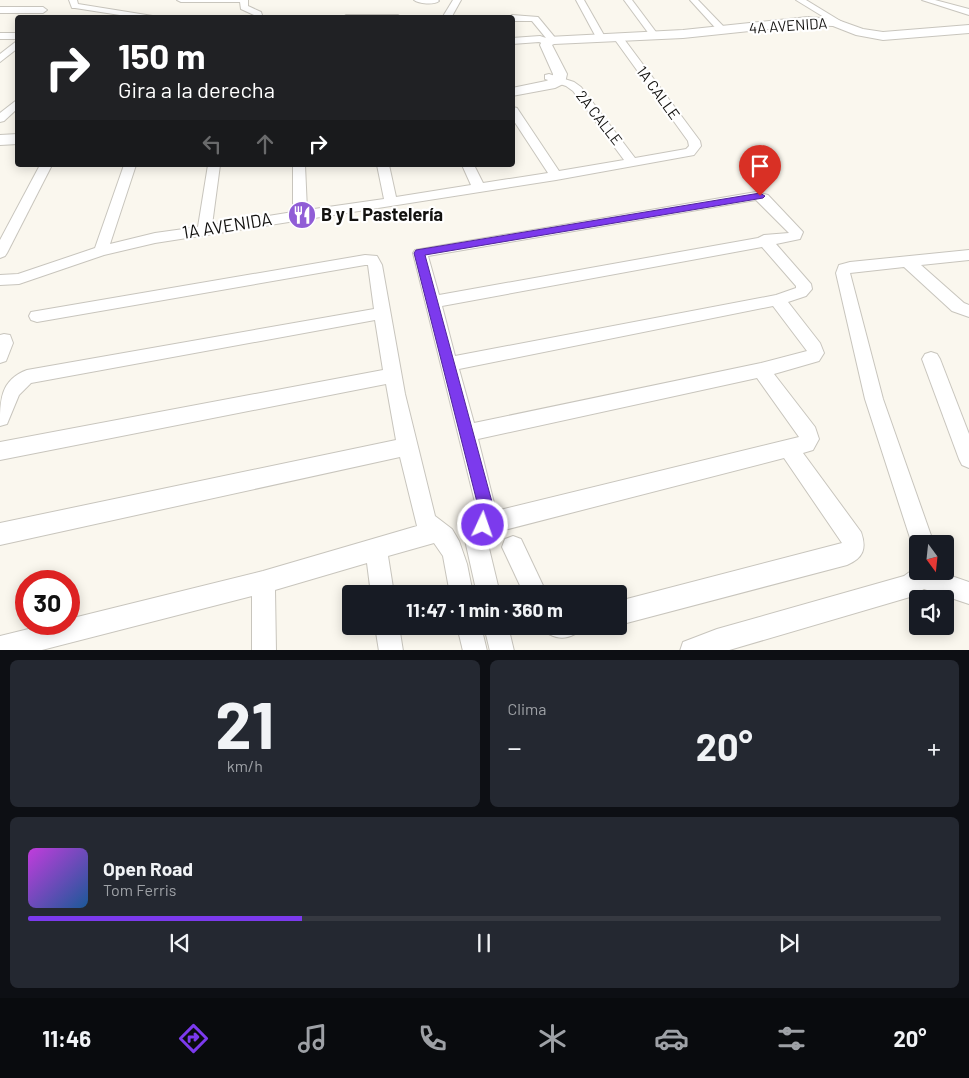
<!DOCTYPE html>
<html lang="es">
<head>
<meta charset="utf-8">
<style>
	body { margin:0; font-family:Barlow,sans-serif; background:#242831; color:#f1f3f6; height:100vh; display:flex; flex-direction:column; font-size:19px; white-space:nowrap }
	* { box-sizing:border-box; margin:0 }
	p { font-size:16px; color:#9ea1a6 }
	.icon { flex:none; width:28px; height:28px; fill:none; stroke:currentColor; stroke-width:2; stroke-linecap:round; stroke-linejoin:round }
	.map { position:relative; height:650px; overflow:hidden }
	.details { display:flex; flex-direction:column; gap:10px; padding:10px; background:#0d0f14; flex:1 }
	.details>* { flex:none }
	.top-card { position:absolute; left:15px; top:15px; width:500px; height:152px; border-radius:5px; box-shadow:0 2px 12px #0003; background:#202124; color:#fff; overflow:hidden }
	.needle { width:32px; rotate:165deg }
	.tools { position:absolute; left:909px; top:535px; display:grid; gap:10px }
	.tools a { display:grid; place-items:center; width:45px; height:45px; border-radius:5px; background:#171b24; box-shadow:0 2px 12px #0003; font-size:25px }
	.speed { position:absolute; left:15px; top:570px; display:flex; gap:10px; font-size:25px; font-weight:700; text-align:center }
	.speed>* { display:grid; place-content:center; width:65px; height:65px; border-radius:50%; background:#171b24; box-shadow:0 2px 12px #0003; line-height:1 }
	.speed .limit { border:8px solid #d22; background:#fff; color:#111 }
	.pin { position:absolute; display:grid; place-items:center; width:42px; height:42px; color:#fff; margin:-51px -21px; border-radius:50% 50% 50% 0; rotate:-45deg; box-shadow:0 0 5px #0007 }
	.pin .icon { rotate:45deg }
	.me { position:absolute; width:55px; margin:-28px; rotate:3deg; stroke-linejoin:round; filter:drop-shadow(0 0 4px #0008) }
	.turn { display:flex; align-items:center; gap:18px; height:105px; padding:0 20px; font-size:22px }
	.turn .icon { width:65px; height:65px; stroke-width:2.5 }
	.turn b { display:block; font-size:35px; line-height:42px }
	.lanes { display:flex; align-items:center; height:48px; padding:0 20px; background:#0003; justify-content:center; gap:25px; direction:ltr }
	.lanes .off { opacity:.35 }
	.big { font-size:38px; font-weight:700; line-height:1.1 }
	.details .tile { flex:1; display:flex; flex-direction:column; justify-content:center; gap:8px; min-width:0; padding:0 18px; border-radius:8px; background:#242831 }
	.details .dial { align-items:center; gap:0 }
	.dial b { font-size:65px; line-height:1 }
	.song { display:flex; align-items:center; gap:15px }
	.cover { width:60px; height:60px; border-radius:8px; background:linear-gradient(135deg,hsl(290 70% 55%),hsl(210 70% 35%)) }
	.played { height:5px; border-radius:2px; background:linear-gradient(90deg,#7c3aed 30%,#363941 30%) }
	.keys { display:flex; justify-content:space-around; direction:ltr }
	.heat { display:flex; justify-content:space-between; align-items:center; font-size:28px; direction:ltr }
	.details .tiles { flex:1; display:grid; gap:10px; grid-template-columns:1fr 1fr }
	.tile:last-child { grid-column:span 2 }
	.trip { position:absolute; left:342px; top:585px; width:285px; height:50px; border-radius:5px; background:#171b24; box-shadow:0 2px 12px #0003; font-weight:700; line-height:50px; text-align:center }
	.menu { display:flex; height:80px; justify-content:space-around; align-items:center; background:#090b0e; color:#9ea1a6 }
	.menu .icon { width:35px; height:35px }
	.menu .on { color:#7c3aed }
	.menu b { font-size:22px; color:#f1f3f6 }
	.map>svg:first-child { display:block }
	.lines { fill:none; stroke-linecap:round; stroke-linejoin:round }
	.street-casing { stroke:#c8c5bd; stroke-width:2 }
	.secondary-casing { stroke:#c8c5bd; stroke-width:2 }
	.street { fill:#fff; fill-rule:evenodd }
	.secondary { fill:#fff; fill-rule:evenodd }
	.route { fill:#7c3aed; stroke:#51269a }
	.labels { text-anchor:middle; stroke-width:4.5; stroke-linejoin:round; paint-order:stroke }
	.far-street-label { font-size:15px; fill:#131210; stroke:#fff }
	.poi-label { font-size:18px; font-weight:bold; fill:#131210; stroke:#fff; text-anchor:start }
	.street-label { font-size:18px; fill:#131210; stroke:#fff }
</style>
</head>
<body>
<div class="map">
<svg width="969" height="651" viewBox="0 0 969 651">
	<rect width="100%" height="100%" fill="#faf7ee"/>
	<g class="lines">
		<defs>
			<g id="street">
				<path d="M69,0H77L78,4L165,18H139L75,8H72Z"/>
				<path d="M177,0H248V6L261,12L263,18H255L254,15L241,9L240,2H181Z"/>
				<path d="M414,0H438L439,1C434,5 419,4 414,0Z"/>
				<path d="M453,0H461L451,18H442Z"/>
				<path d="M576,0H584L605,37L603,39H597Z"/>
				<path d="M624,0H632L659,36L658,38H652Z"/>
				<path d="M690,0H698L726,29V33H720Z"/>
				<path d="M796,0H806L847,25L840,27Z"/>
				<path d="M922,0H935L969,9V15Z"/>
				<path d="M0,7H43L47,10L43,13H0Z"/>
				<path d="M346,15H398L402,18H342Z"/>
				<path d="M512,15L538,17L557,40L547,45L539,42L512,44V38L540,36L546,38L532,21H512V18H508Z"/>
				<rect x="0" y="33" width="18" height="6"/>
				<path d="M618,34L621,35L700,141L701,146L694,155L556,180L155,243L104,255L19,284L0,285V275L18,274L95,248L124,165H136L110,244L155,233L198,227L208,165H220L212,225L293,212V165H305L307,210L384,199L377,165H389L396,197L471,185L462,165H474L483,183L548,173L512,118L513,107L517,108L559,171L624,160L573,91L566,86L545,79V75L549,74L574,82L581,87L635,158L686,149L689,146L688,141L613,37Z"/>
				<path d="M18,40V48L0,62V54Z"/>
				<path d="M18,99V108L4,121L0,122V113Z"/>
				<path d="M40,165H52L7,253L5,256L0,258V240Z"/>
				<path d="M756,192L768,195L803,232L800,239L776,244L811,284L812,289L806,296L788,302L820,343L824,353L819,361L774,374L815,427L819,439L813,450L803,453L861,532C867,549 863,558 847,565L619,625V601L842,543L784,458L489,534L487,540L500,594H477L465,540L476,514L475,502L413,253L415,250ZM756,200L789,233L764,235L758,238L439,295L428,256ZM762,247L796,286V288L776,295L455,356L442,306ZM773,306L807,351L761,363L474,423L459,369ZM757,378L799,437L496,511L478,439Z"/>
				<path d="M969,250V260L921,265L964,303L969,305V317L952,311L904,267L850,273L883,399L934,544H918V553L912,544L865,399L836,273L839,265L850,262Z"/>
				<path d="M365,255L377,256L382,265L405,394L435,516L452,529L459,541L467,564L473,594H450L443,556L434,543L388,556L394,594H371L367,563L275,590L276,651H252V596L38,651H0V636L49,624H69V619L263,571L417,526L400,457L0,545V523L396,440L386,384L0,460V442L383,370L375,320L31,383L19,395L7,424L0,426C0,401 0,380 27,370L374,309L368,265H365L37,322L31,320L29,316L31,312Z"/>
				<path d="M4,334L10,335L13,343L6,361L0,363V335Z"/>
				<path d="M931,352L937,354L940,359L969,434V468L962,465L959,459L922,359L925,354Z"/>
				<path d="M513,536L521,539L547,594H524L502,547L505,539Z"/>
				<path d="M918,566V571H937L969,582V604L924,589L910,597L726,651H680L683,642L717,629L904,576Z"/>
				<path d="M375,626H399L403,651H379Z"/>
				<path d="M457,626H481L487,651H463Z"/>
				<path d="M484,626H508L514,651H490Z"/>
				<path d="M545,626H579L575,634C565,639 559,639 549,634Z"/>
			</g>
			<g id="secondary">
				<path d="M808,17L835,19L863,29L883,32L969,25V33L883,40L856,35L833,26L808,25L683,38L554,44L552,45L567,74L565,83L555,88L512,96V88L546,81L553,78V74L540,45L543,39L548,37L683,30Z"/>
				<path d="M18,134V144L0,145V135Z"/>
			</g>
		</defs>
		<use href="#street" class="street-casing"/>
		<use href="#secondary" class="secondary-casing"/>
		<use href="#street" class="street"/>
		<use href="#secondary" class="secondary"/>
	</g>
	<path class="route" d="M760,193L765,196L763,198L425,255L492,502L494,514L488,530L483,532L478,530L476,525L479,514L477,502L414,253L416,250Z"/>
	<defs>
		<symbol id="restaurant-disc" viewBox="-11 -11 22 22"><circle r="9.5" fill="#905dd6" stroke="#fff"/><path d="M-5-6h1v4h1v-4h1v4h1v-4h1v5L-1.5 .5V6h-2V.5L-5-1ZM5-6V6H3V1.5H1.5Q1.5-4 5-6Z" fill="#fff"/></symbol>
	</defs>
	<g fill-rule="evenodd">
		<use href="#restaurant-disc" x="286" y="199" width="32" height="32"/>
	</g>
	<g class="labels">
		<g class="far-street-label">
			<text transform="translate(788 26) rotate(-4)" y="5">4A AVENIDA</text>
			<text transform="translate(658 93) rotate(54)" y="5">1A CALLE</text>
			<text transform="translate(599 118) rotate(52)" y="5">2A CALLE</text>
		</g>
		<g class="poi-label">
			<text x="321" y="221">B y L Pastelería</text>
		</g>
		<g class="street-label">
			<text transform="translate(227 226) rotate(-9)" y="6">1A AVENIDA</text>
		</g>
	</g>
</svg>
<div class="tools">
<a><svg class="needle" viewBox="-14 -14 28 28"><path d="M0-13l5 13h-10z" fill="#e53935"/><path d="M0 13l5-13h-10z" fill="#9ea1a6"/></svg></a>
<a><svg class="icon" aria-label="sound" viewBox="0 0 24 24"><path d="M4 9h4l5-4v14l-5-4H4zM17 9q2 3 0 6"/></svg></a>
</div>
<div class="speed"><div class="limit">30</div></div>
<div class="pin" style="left:760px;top:196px;background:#d93025"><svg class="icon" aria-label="arrive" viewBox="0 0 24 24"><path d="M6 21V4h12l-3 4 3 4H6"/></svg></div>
<svg class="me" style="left:483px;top:525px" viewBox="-20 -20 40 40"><circle r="17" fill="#7c3aed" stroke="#fff" stroke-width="3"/><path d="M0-11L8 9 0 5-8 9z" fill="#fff"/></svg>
<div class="trip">11:47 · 1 min · 360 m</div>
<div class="top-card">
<div class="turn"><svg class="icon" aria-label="right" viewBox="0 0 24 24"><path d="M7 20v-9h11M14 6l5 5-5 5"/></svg><div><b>150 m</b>Gira a la derecha</div></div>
<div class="lanes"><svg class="icon off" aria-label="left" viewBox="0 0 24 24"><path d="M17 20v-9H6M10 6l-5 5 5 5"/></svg><svg class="icon off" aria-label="ahead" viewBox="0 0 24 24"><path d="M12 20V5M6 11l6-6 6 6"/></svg><svg class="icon" aria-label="right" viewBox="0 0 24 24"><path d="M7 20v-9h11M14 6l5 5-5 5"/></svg></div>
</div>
</div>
<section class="details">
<div class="tiles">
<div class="tile dial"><b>21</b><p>km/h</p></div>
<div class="tile"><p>Clima</p>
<div class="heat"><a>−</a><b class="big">20°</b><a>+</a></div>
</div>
<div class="tile">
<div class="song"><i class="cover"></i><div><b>Open Road</b><p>Tom Ferris</p></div></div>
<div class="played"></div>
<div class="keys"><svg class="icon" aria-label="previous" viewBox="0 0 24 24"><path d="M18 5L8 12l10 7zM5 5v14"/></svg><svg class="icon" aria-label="pause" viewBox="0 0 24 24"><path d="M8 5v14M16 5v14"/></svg><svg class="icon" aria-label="next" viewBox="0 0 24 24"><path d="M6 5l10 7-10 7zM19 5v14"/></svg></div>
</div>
</div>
</section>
<nav class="menu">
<b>11:46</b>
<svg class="icon on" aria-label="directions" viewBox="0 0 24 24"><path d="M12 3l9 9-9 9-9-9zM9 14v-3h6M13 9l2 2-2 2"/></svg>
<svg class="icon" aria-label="music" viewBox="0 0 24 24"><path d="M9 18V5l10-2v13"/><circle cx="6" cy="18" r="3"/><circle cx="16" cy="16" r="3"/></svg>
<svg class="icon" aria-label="phone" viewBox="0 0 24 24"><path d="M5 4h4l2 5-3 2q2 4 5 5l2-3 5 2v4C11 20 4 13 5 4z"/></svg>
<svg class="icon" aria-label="climate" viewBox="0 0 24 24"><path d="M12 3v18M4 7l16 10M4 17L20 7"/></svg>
<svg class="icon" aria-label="car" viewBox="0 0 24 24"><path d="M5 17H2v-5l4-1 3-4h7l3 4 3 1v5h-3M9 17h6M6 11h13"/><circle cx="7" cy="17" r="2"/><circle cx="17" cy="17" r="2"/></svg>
<svg class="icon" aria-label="filters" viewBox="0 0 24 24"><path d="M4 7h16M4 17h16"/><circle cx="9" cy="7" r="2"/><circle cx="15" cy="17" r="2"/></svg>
<b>20°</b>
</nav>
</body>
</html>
